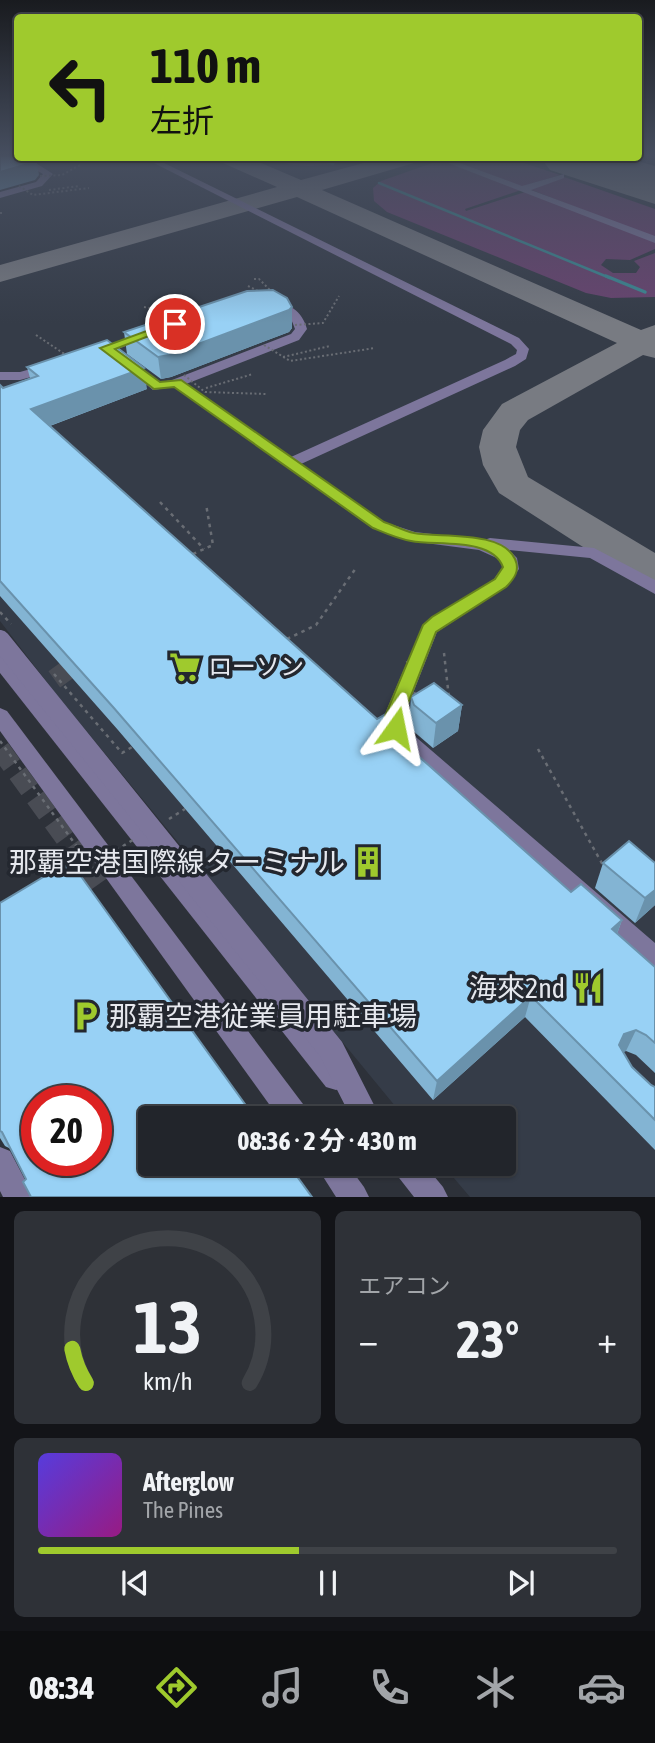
<!DOCTYPE html>
<html lang="ja">
<head>
<meta charset="utf-8">
<style>
	body { margin:0; font-family:"Asap Condensed","Noto Sans JP",sans-serif; background:#2e3137; color:#f1f3f6; height:100vh; display:flex; flex-direction:column; font-size:26px; white-space:nowrap }
	* { box-sizing:border-box; margin:0 }
	p { font-size:23px; color:#a2a5a9 }
	.icon { flex:none; width:38px; height:38px; fill:none; stroke:currentColor; stroke-width:2; stroke-linecap:round; stroke-linejoin:round }
	.map { position:relative; height:1197px; overflow:hidden }
	.sheet { display:flex; flex-direction:column; gap:14px; padding:14px; background:#131418; flex:1 }
	.sheet>* { flex:none }
	.hud { position:absolute; left:14px; top:14px; width:628px; height:147px; border-radius:7px; box-shadow:0 2px 5px #0004,0 0 0 2px #3f4247; background:#9fca2d; color:#111; overflow:hidden }
	.speed { position:absolute; left:21px; top:1085px; display:flex; gap:14px; font-size:35px; font-weight:700; text-align:center }
	.speed>* { display:grid; place-content:center; width:91px; height:91px; border-radius:50%; background:#22252b; box-shadow:0 2px 5px #0004,0 0 0 2px #3f4247; line-height:1 }
	.speed .limit { border:10px solid #d22; background:#fff; color:#111 }
	.pin { position:absolute; display:grid; place-items:center; width:60px; height:60px; color:#fff; margin:-30px; border:4px solid #fff; border-radius:50%; box-shadow:0 2px 7px #0007 }
	.me { position:absolute; width:77px; margin:-38px; rotate:12deg; stroke-linejoin:round; filter:drop-shadow(0 0 5px #0008) }
	.turn { display:flex; align-items:center; gap:24px; height:147px; padding:0 21px; font-size:32px }
	.turn .icon { width:91px; height:91px; stroke-width:2.5 }
	.turn b { display:block; font-size:49px; line-height:60px }
	.big { font-size:52px; font-weight:700; line-height:1.1 }
	.sheet .card { flex:1; display:flex; flex-direction:column; justify-content:center; gap:10px; min-width:0; padding:0 24px; border-radius:10px; background:#2e3137 }
	.sheet .dial { align-items:center; gap:0 }
	.dial svg { height:182px; overflow:visible; fill:none; stroke:#3f4247; stroke-width:7; stroke-linecap:round; text-anchor:middle }
	.dial text { fill:#f1f3f6; stroke:none }
	.song { display:flex; align-items:center; gap:21px }
	.cover { width:84px; height:84px; border-radius:10px; background:linear-gradient(135deg,hsl(250 70% 55%),hsl(310 70% 35%)) }
	.played { height:7px; border-radius:4px; background:linear-gradient(90deg,#9fca2d 45%,#3f4247 45%) }
	.keys { display:flex; justify-content:space-around; direction:ltr }
	.heat { display:flex; justify-content:space-between; align-items:center; font-size:38px; direction:ltr }
	.sheet .tiles { flex:1; display:grid; gap:14px; grid-template-columns:1fr 1fr }
	.card:last-child { grid-column:span 2 }
	.trip { position:absolute; left:138px; top:1106px; width:378px; height:70px; border-radius:7px; background:#22252b; box-shadow:0 2px 5px #0004,0 0 0 2px #3f4247; font-weight:700; line-height:70px; text-align:center }
	.dock { display:flex; height:112px; justify-content:space-around; align-items:center; background:#0e0f11; color:#a2a5a9 }
	.dock .icon { width:49px; height:49px }
	.dock .active { color:#9fca2d }
	.dock b { font-size:32px; color:#f1f3f6 }
	.map>svg:first-child { display:block }
	.built { fill:#353c48 }
	.green { fill:#694470 }
	.lines { fill:none; stroke-linecap:round; stroke-linejoin:round }
	.stream-far1 { stroke:#3c8a95; stroke-width:2.5 }
	.stream { stroke:#3c8a95; stroke-width:3.5 }
	.taxiway { fill:#787b82; fill-rule:evenodd }
	.runway { fill:#787b82; fill-rule:evenodd }
	.minor-tunnel-far1 { stroke:#494c54; stroke-width:20; stroke-dasharray:20 10; stroke-linecap:butt }
	.minor-tunnel { stroke:#494c54; stroke-width:26; stroke-dasharray:26 13; stroke-linecap:butt }
	.path-far1 { stroke:#696d74; stroke-width:2; stroke-dasharray:2 2.5; stroke-linecap:butt }
	.path { stroke:#696d74; stroke-width:2.5; stroke-dasharray:3.5 4.5; stroke-linecap:butt }
	.minor { fill:#7d769c; fill-rule:evenodd }
	.path-bridge-far1 { stroke:#696d74; stroke-width:2; stroke-dasharray:2 2.5; stroke-linecap:butt }
	.path-bridge { stroke:#696d74; stroke-width:2.5; stroke-dasharray:3.5 4.5; stroke-linecap:butt }
	.minor-bridge-far1 { stroke:#7d769c; stroke-width:20 }
	.minor-bridge { stroke:#7d769c; stroke-width:26 }
	.wall { fill:#83b4d3 }
	.shaded-wall { fill:#6a92ac }
	.building { fill:#98d1f5; stroke:#6a92ac; stroke-width:2; fill-rule:evenodd }
	.route { fill:#9fca2d; stroke:#67831d; stroke-width:2 }
	.labels { text-anchor:middle; stroke-width:7; stroke-linejoin:round; paint-order:stroke }
	.poi-label { font-size:24px; fill:#e6e8ee; stroke:#23272f; text-anchor:start }
	.near-poi-label { font-size:28px; fill:#e6e8ee; stroke:#23272f; text-anchor:end }
</style>
</head>
<body>
<div class="map">
<svg width="655" height="1197" viewBox="0 0 655 1197">
	<rect width="100%" height="100%" fill="#2d3139"/>
	<path class="built" d="M0,156H655V1197H470L442,1164H504V1118H405L56,694L0,621Z"/>
	<g class="green">
		<path d="M269,158H360C329,166 299,171 269,158Z"/>
		<path d="M451,158H509L560,175L521,187L446,159Z"/>
		<path d="M441,160L521,190L465,209L466,211L525,192L655,241V249L630,260L606,259L601,265L613,273H636L640,267L634,261L655,253V297L611,298L586,293L387,212L374,201L373,188L381,181Z"/>
		<path d="M564,177L655,209V238L529,189Z"/>
	</g>
	<g class="lines">
		<g class="stream-far1">
			<path d="M317,158L333,164"/>
			<path d="M379,183L610,278"/>
		</g>
		<path class="stream" d="M606,276L645,292"/>
		<path class="taxiway" d="M220,158H249L301,180L382,158H417L414,163L322,190L641,330L655,325V358L643,355L528,420L520,430L516,447L528,477L655,553V587L639,583L499,493L483,465L479,447L483,430L502,404L617,343L297,197L0,282V265L277,187L223,163Z"/>
		<path class="runway" d="M541,158H627L655,166V204L550,170Z"/>
		<g class="minor-tunnel-far1">
			<path d="M30,697L84,658"/>
			<path d="M0,749L95,879"/>
		</g>
		<path class="minor-tunnel" d="M94,877L99,884"/>
		<g class="path-far1">
			<path d="M49,190L79,186"/>
			<path d="M0,213H3"/>
			<path d="M254,279H259L272,292"/>
			<path d="M144,307L181,314"/>
			<path d="M283,357L330,346"/>
			<path d="M206,388L253,374"/>
		</g>
		<g class="path">
			<path d="M160,502L204,549"/>
			<path d="M193,554L213,545L206,504"/>
			<path d="M0,612L11,624"/>
			<path d="M287,639L316,625L356,568"/>
			<path d="M444,653L449,698"/>
			<path d="M54,674L122,753L132,747"/>
			<path d="M538,749L604,867"/>
		</g>
		<g class="minor">
			<path d="M144,158H154L519,338L529,349L526,359L515,366L301,464L384,522L415,532L484,540L490,538L594,548L655,580V594L590,558L509,550L517,558L519,569L506,587L437,632L404,716L410,732L655,943V971L646,967L396,744L386,728L384,716L423,625L494,579L502,568L501,560L479,550L410,541L372,528L174,387L153,390L123,365L129,361L134,362L160,382L172,380L291,334L295,329L290,316L264,306V302C284,299 302,309 307,329L299,340L186,384L291,457L505,360L516,354L517,350L511,344Z"/>
			<path d="M435,158H446L522,186L564,174V178L531,190L655,236V243Z"/>
			<path d="M0,163H36L53,174L42,186L0,198V192L36,182L43,174L34,169H0Z"/>
			<path d="M147,330L151,331V337L95,357H87L85,354Z"/>
			<path d="M52,363L58,367L57,370L20,380H0V372H20Z"/>
			<path d="M0,653L7,655L346,1067L349,1077L346,1087L336,1090L326,1087L0,673Z"/>
			<path d="M0,708L7,711L306,1108L310,1118H279L0,731Z"/>
			<path d="M0,1147L10,1151L34,1197H3L0,1191Z"/>
			<path d="M315,1164H347L364,1187L369,1197H336Z"/>
			<path d="M392,1164H424L443,1187L448,1197H414L396,1174Z"/>
		</g>
		<g class="path-bridge-far1">
			<path d="M40,176L62,175L80,165"/>
			<path d="M19,186L33,195L89,188"/>
			<path d="M248,286L260,292"/>
			<path d="M148,314L179,315"/>
			<path d="M295,325L323,323L339,296"/>
			<path d="M36,335L66,355"/>
			<path d="M264,345L290,361L375,348"/>
			<path d="M184,375L205,392L266,394"/>
		</g>
		<g class="path-bridge">
			<path d="M407,661L415,695"/>
			<path d="M0,741L91,866L136,838"/>
			<path d="M169,819L185,809"/>
		</g>
		<path class="minor-bridge-far1" d="M0,640L193,879"/>
		<path class="minor-bridge" d="M192,877L331,1049L366,1118"/>
	</g>
	<g class="wall">
		<path d="M292,328L289,332L171,377L161,379L127,354L124,332Z"/>
		<path d="M27,367L147,389L50,426L377,719L396,723L415,739L413,752L571,892L622,920L617,934L655,967V1073L636,1055L626,1051L623,1052L632,1067L651,1085L655,1087V1150L525,1017L433,1100L118,730L0,596V385L3,388L30,378Z"/>
		<path d="M411,697L462,705L458,731L433,748L412,730L409,722Z"/>
		<path d="M603,863H655V905L635,923L595,888Z"/>
		<path d="M0,903L26,1179L11,1149L5,1146L0,1138Z"/>
	</g>
	<g class="shaded-wall">
		<path d="M36,158L39,175L35,180L0,190V172Z"/>
		<path d="M292,307V328L289,332L171,377L161,379L158,357Z"/>
		<path d="M144,368L147,389L36,431L31,409Z"/>
		<path d="M462,705L458,731L433,748L436,723Z"/>
		<path d="M415,739L412,762L406,745Z"/>
		<path d="M655,890V905L635,923L645,898Z"/>
		<path d="M622,920L614,942L612,929Z"/>
		<path d="M531,996L525,1017L433,1100L437,1081Z"/>
		<path d="M636,1030L626,1051L615,1055L610,1065L624,1034Z"/>
	</g>
	<g class="building">
		<path d="M0,156H18V158H36L31,163L0,172Z"/>
		<path d="M273,290L287,298L292,307L289,310L169,355L158,357L124,332L247,291Z"/>
		<path d="M107,340L144,368L31,409L377,719L389,712L396,723L415,739L406,745L571,892L581,884L622,920L612,929L655,967V1043L646,1035L636,1030L624,1034L619,1045L632,1067L651,1085L655,1087V1120L531,996L437,1081L113,707L0,581V385L3,388L38,376L27,367Z"/>
		<path d="M434,683L462,705L436,723L414,705L411,697Z"/>
		<path d="M629,841L655,863V890L645,898L603,863Z"/>
		<path d="M70,861L255,1118H150V1164H288L312,1197H31L23,1182L26,1179L2,1132L0,1131V903ZM37,1101H96V1160H37Z"/>
	</g>
	<linearGradient id="sky" x2="0" y2="1"><stop stop-color="#191b1f"/><stop offset="0.48" stop-color="#464e5f"/><stop offset="1" stop-color="#464e5f" stop-opacity="0"/></linearGradient>
	<rect width="655" height="323" fill="url(#sky)"/>
	<path class="route" d="M171,322L180,324L115,349L160,382L181,380L384,522C393,525 404,531 414,533C440,538 502,530 515,559C520,570 515,578 506,587L436,632L403,716L405,728L402,733H389L385,716L423,625L432,617L495,579L503,567C492,537 437,546 411,541C398,539 385,533 373,528L174,387L154,389L100,348Z"/>
	<defs>
		<symbol id="supermarket-bare" viewBox="-9 -9 18 18"><path d="M-6-5.5h2.5l.6 2H6L4.5 2H-2.5L-4.4-4H-6ZM-1.5 3.2a1.3 1.3 0 1 0 .1 0ZM3 3.2a1.3 1.3 0 1 0 .1 0Z" fill="#9fca2d" stroke="#23272f" stroke-width="2.5" paint-order="stroke"/></symbol>
		<symbol id="building-bare" viewBox="-9 -9 18 18"><path d="M-4-6H4V6H1V3H-1V6H-4ZM-2.5-4.3h1.7v1.8h-1.7ZM.8-4.3h1.7v1.8H.8ZM-2.5-1h1.7V.8h-1.7ZM.8-1h1.7V.8H.8Z" fill="#9fca2d" stroke="#23272f" stroke-width="2.5" paint-order="stroke"/></symbol>
		<symbol id="restaurant-bare" viewBox="-9 -9 18 18"><path d="M-5-6h1v4h1v-4h1v4h1v-4h1v5L-1.5 .5V6h-2V.5L-5-1ZM5-6V6H3V1.5H1.5Q1.5-4 5-6Z" fill="#9fca2d" stroke="#23272f" stroke-width="2.5" paint-order="stroke"/></symbol>
		<symbol id="parking-bare" viewBox="-9 -9 18 18"><path d="M-3.5-5.5H1a3.5 3.5 0 0 1 0 7H-1V5.5H-3.5ZM-1-3.4V-.6H.8a1.4 1.4 0 0 0 0-2.8Z" fill="#9fca2d" stroke="#23272f" stroke-width="2.5" paint-order="stroke"/></symbol>
	</defs>
	<g fill-rule="evenodd">
		<use href="#supermarket-bare" x="163" y="645" width="44" height="44"/>
		<use href="#building-bare" x="346" y="840" width="44" height="44"/>
		<use href="#restaurant-bare" x="566" y="966" width="44" height="44"/>
		<use href="#parking-bare" x="64" y="994" width="44" height="44"/>
	</g>
	<g class="labels">
		<g class="poi-label">
			<text x="208" y="675">ローソン</text>
		</g>
		<g class="near-poi-label">
			<text x="345" y="872">那覇空港国際線ターミナル</text>
			<text x="565" y="998">海來2nd</text>
			<text x="109" y="1026" text-anchor="start">那覇空港従業員用駐車場</text>
		</g>
	</g>
</svg>
<div class="speed"><div class="limit">20</div></div>
<div class="pin" style="left:175px;top:324px;background:#d93025"><svg class="icon" aria-label="arrive" viewBox="0 0 24 24"><path d="M6 21V4h12l-3 4 3 4H6"/></svg></div>
<svg class="me" style="left:396px;top:728px" viewBox="-20 -20 40 40"><path d="M0-17L14 15 0 8-14 15z" fill="#9fca2d" stroke="#fff" stroke-width="4"/></svg>
<div class="trip">08:36 · 2 分 · 430 m</div>
<div class="hud">
<div class="turn"><svg class="icon" aria-label="left" viewBox="0 0 24 24"><path d="M17 20v-9H6M10 6l-5 5 5 5"/></svg><div><b>110 m</b>左折</div></div>
</div>
</div>
<section class="sheet">
<div class="tiles">
<div class="card dial"><svg viewBox="0 0 100 80">
<path d="M14 69A42 42 0 1 1 86 69"/>
<path d="M14 69A42 42 0 0 1 8 54" stroke="#9fca2d"/>
<text x="50" y="56" font-size="32" font-weight="700">13</text>
<text x="50" y="72" font-size="11">km/h</text>
</svg></div>
<div class="card"><p>エアコン</p>
<div class="heat"><a>−</a><b class="big">23°</b><a>+</a></div>
</div>
<div class="card">
<div class="song"><i class="cover"></i><div><b>Afterglow</b><p>The Pines</p></div></div>
<div class="played"></div>
<div class="keys"><svg class="icon" aria-label="previous" viewBox="0 0 24 24"><path d="M18 5L8 12l10 7zM5 5v14"/></svg><svg class="icon" aria-label="pause" viewBox="0 0 24 24"><path d="M8 5v14M16 5v14"/></svg><svg class="icon" aria-label="next" viewBox="0 0 24 24"><path d="M6 5l10 7-10 7zM19 5v14"/></svg></div>
</div>
</div>
</section>
<nav class="dock">
<b>08:34</b>
<svg class="icon active" aria-label="directions" viewBox="0 0 24 24"><path d="M12 3l9 9-9 9-9-9zM9 14v-3h6M13 9l2 2-2 2"/></svg>
<svg class="icon" aria-label="music" viewBox="0 0 24 24"><path d="M9 18V5l10-2v13"/><circle cx="6" cy="18" r="3"/><circle cx="16" cy="16" r="3"/></svg>
<svg class="icon" aria-label="phone" viewBox="0 0 24 24"><path d="M5 4h4l2 5-3 2q2 4 5 5l2-3 5 2v4C11 20 4 13 5 4z"/></svg>
<svg class="icon" aria-label="climate" viewBox="0 0 24 24"><path d="M12 3v18M4 7l16 10M4 17L20 7"/></svg>
<svg class="icon" aria-label="car" viewBox="0 0 24 24"><path d="M5 17H2v-5l4-1 3-4h7l3 4 3 1v5h-3M9 17h6M6 11h13"/><circle cx="7" cy="17" r="2"/><circle cx="17" cy="17" r="2"/></svg>
</nav>
</body>
</html>
